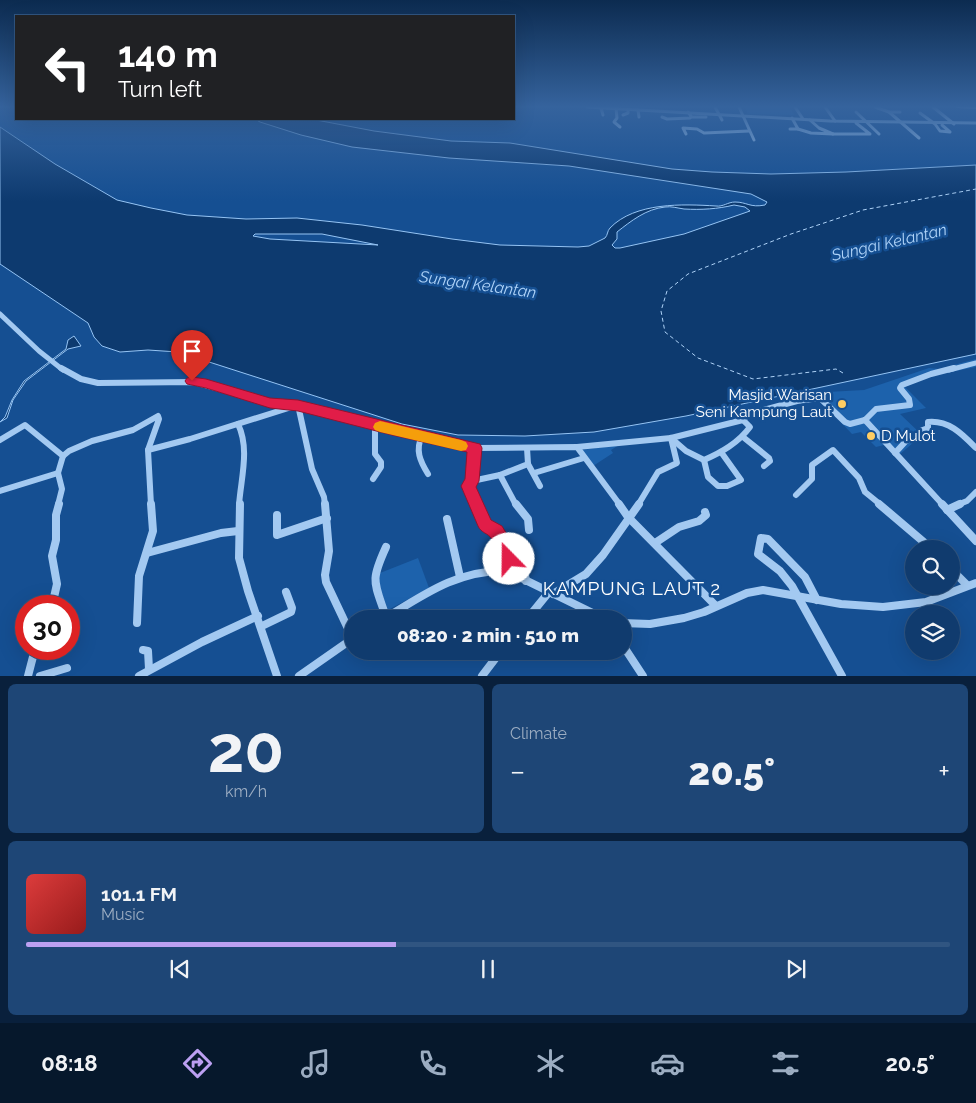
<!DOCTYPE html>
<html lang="en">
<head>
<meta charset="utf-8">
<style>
	body { margin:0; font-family:Raleway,sans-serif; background:#1e4676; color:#f1f3f6; height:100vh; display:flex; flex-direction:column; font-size:19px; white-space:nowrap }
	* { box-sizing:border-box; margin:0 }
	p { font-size:16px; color:#9cadc2 }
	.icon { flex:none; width:28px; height:28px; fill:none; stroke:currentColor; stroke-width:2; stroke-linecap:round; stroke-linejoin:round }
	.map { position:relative; height:676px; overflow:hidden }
	.drawer { display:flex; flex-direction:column; gap:8px; padding:8px; background:#09203c; flex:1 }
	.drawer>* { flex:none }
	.hud { position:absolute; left:15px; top:15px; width:500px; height:105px; border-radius:0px; box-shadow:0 5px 20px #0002,0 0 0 1px #305581; background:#202124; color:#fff; overflow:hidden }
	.fabs { position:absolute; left:905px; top:540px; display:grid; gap:10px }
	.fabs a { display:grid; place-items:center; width:55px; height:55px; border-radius:50%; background:#103b6e; box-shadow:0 5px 20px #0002,0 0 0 1px #305581; font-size:25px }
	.speed { position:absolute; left:15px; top:595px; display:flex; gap:10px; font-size:25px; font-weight:700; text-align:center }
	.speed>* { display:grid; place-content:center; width:65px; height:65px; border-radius:50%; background:#103b6e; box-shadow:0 5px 20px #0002,0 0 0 1px #305581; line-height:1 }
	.speed .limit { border:8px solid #d22; background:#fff; color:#111 }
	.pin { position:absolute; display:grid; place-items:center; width:42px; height:42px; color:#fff; margin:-51px -21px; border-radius:50% 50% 50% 0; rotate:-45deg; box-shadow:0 0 5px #0007 }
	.pin .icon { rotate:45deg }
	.me { position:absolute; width:55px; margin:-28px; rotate:338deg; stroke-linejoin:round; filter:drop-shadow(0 0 4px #0008) }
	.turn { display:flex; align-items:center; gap:18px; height:105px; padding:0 20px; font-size:22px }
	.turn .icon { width:65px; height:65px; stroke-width:2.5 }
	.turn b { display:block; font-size:35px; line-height:42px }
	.big { font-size:38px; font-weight:800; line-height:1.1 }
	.drawer .tile { flex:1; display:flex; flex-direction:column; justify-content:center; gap:8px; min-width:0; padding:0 18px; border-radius:8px; background:#1e4676 }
	.drawer .dial { align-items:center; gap:0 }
	.dial b { font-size:65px; line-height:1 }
	.song { display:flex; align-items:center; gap:15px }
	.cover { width:60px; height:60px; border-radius:8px; background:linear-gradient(135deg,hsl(0 70% 55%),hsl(0 70% 35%)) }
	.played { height:5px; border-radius:2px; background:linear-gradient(90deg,#bca0f2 40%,#305581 40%) }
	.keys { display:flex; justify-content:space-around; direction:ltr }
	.heat { display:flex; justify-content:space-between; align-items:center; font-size:28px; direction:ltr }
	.drawer .tiles { flex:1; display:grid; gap:8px; grid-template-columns:1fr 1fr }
	.tile:last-child { grid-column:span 2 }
	.trip { position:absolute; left:344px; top:610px; width:288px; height:50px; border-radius:25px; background:#103b6e; box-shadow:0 5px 20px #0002,0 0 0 1px #305581; font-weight:800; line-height:50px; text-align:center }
	.dock { display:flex; height:80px; justify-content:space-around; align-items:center; background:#06182c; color:#9cadc2 }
	.dock .icon { width:35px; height:35px }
	.dock .on { color:#bca0f2 }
	.dock b { font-size:22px; color:#f1f3f6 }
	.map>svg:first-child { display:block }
	.green { fill:#1d62ac }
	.water { fill:#0d3a6f; stroke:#95c4f4; fill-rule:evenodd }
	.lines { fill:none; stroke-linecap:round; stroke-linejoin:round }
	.ferry { stroke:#afd3f8; stroke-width:1; stroke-dasharray:4 3; stroke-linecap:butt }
	.street-far3 { stroke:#a3c9f1; stroke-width:3 }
	.street-far2 { stroke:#a3c9f1; stroke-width:5 }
	.street-far1 { stroke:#a3c9f1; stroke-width:6 }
	.street { stroke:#a3c9f1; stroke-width:8 }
	.secondary { fill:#d1e5fc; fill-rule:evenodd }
	.route { fill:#e11d48; stroke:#92132f }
	.slow { fill:#f59e0b }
	.poi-dot { fill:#ffcd63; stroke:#154f92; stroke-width:2 }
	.labels { text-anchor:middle; stroke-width:5; stroke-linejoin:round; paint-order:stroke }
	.poi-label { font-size:15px; fill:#fff; stroke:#154f92; text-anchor:end }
	.water-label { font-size:16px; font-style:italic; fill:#afd3f8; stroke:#154f92 }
	.near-neighbourhood-label { font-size:19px; letter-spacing:1px; fill:#fff; stroke:#154f92 }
</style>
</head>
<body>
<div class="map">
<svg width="976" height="676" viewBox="0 0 976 676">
	<rect width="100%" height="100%" fill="#154f92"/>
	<g class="green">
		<path d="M745,107H790L794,115L748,114Z"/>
		<path d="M976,359V367L931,376L905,387L926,408L900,414L922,435L899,455L884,445L876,447L861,432L852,434L816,396L827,392L864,390L929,368L939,369Z"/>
		<path d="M619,445L611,450L613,453L593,466L581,450Z"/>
		<path d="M418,558L429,588L388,610L375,575Z"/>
	</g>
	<g class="water">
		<path d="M255,119H311L374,131L451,141L510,143L672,169L712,172L771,174L846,172L976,165V354L686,416L594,432L525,436L458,435L402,424L178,352L148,350L120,352L102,346L94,337L88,323L0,264V127L55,164L117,200L151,208L187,215L246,219L297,218L362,225L452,239L500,245L578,247L589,246L605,238C608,235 607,231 610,228C635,202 683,204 716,206C723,207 728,202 735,202C747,202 750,208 765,205L767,202L751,194L569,166L449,158L352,147L301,135L260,122ZM734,205L745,207L750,211L684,234L620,248H615L612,245L617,239V232C631,221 646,209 665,207C671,206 677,208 684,209C701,210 718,209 734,205ZM255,234H322L378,245L270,239L253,236Z"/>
		<path d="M74,336L81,346L68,349L26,381L13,400L7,418L0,422L5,417L12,400L24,381L66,349L68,340Z"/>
	</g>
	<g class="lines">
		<path class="ferry" d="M843,373L836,369L753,379L698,358L665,332L661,311L667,291L688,274L791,234L863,210L976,189"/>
		<g class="street-far3">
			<path d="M587,107L830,121L976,123"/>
			<path d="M715,107L722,120"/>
			<path d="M739,107L754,140"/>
			<path d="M795,107L803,119"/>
			<path d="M825,107L835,121"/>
			<path d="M875,107L889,112L919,138"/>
			<path d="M933,107L954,124"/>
			<path d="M601,108L603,115"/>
			<path d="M616,108L617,118L614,122L620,127"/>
			<path d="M638,110L639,117"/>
			<path d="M856,112L879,134"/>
			<path d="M889,112H900"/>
			<path d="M920,113L935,124L940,131L950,132L942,125"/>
			<path d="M623,115L628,113V109"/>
			<path d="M662,117L667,119L690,118L691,116L688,112"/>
			<path d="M691,117H706"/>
			<path d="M790,129H798L792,118"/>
			<path d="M798,129L811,133L833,134L819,128L810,120"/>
			<path d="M686,134L683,128L697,129L704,133L749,131"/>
			<path d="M833,134H870L856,123"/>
		</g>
		<g class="street-far2">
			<path d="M0,314L39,351L63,370"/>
			<path d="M949,370L976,363"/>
		</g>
		<g class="street-far1">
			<path d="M61,368L81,379L98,383L194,382L264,401L298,405L312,469L324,497L325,505"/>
			<path d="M865,420L943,505"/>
			<path d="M865,420L876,409L910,405L909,399L900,388L902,385L931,374L954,368"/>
			<path d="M238,424C250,449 241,478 239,505"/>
			<path d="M422,436C415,450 420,461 428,474"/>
			<path d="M743,437L769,458L770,461L764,466"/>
			<path d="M671,438L686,451L704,460C722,452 738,443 750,427L743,420"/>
			<path d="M0,440L25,425L63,456"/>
			<path d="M577,447L671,438L743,420L748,414L797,401L820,398L845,422L850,424L865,420"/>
			<path d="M475,448L472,481L468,486L476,505"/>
			<path d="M148,450L190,439L298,405L392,430L475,448L577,447L620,505"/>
			<path d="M895,453L906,441L917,437L920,431L928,428V422C949,420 962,434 976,448"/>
			<path d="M704,460L708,477L718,486H727L741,480L721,452"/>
			<path d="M528,464L540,486"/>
			<path d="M534,473L584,458"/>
			<path d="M500,475L516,505"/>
			<path d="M373,479L381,467V462L375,454V425"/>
			<path d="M472,481L500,475L528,464L527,448"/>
			<path d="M0,491L58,473"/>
			<path d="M796,495L812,479V465L833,450L859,478L865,492L881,505"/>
			<path d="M58,505L62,489L58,473L63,456L69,451L92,441L133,430L158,416L159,419L148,450L151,505"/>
			<path d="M638,505L658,472L677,463L671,438"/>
			<path d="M957,505L967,501L976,492"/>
		</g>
		<g class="street">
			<path d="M240,504L239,558L248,591L277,676"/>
			<path d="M325,504L329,551L325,575L326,582L352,637"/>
			<path d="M476,504L485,526L497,532L509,554L507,571"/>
			<path d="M516,504L528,519L529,530"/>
			<path d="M619,504L628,517L716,606"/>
			<path d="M879,504L932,549"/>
			<path d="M942,504L976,541"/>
			<path d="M947,510L960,504"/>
			<path d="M277,515V535L327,518"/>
			<path d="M447,519L460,577"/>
			<path d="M655,543L679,527L699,521L706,515L705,512"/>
			<path d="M386,547C370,582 374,581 386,617"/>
			<path d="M147,553L221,533L238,531"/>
			<path d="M509,554L524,570L526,581"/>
			<path d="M951,569L967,585"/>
			<path d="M553,594L586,574L603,555L639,504"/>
			<path d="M817,600L805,577L768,539L761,538L758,554L780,571L792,586L842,676"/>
			<path d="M52,606L57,584L52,556L56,540V515L59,504"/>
			<path d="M384,619C423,595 459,569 507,571L605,619"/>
			<path d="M527,619L549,592"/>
			<path d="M137,623L139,576L153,531L151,504"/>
			<path d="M622,623L650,624L684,618L704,612L747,593L763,590L841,604L883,607L926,602L976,583"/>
			<path d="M262,626L291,612L292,608L286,592"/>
			<path d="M622,644L643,676"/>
			<path d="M143,650L148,651L149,669"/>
			<path d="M28,676L35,649"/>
			<path d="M40,676L67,668"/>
			<path d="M139,676L202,642L258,616"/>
			<path d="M299,676L352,639"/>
			<path d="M482,676L501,651"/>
		</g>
		<path class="secondary" d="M955,107H976V109L957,108Z"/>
	</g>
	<linearGradient id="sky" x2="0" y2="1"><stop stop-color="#0c2b50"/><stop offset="0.53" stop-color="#35639d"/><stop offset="1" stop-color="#35639d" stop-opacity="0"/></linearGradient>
	<rect width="976" height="201" fill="url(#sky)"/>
	<path class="route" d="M192,377L206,379L270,398L298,400L480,444L482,448L479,481L476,487L491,520L502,526L515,548L517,554L515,565L509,567L503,565C499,556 498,547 492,539C488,533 481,533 478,526L461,486L465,479L467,452L392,435L298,411L270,408L206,388L187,384L185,381L187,378Z"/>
	<path class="slow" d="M380,421L461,440L466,442L468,446L466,450L461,451L380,432L375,430L373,427L375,423Z"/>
	<g class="poi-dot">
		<circle cx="842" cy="404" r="5"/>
		<circle cx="871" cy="436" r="5"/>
	</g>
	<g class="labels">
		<g class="poi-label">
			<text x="832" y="400">Masjid Warisan<tspan x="832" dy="17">Seni Kampung Laut</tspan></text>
			<text x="881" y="441" text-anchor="start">D Mulot</text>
		</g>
		<g class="water-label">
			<text transform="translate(889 242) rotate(-13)" y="6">Sungai Kelantan</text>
			<text transform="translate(478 284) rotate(8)" y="6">Sungai Kelantan</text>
		</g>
		<g class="near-neighbourhood-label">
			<text x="632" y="595">KAMPUNG LAUT 2</text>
		</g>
	</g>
</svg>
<div class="fabs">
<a><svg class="icon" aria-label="search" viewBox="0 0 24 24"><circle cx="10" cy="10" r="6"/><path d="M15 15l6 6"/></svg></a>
<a><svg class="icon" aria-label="layers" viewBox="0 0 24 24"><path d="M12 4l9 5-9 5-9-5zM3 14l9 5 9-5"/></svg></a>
</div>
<div class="speed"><div class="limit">30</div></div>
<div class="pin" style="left:192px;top:381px;background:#d93025"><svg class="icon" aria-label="arrive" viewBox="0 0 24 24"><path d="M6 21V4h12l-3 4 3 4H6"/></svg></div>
<svg class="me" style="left:509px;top:559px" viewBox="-20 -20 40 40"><circle r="19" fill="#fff"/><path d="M0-13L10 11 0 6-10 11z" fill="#e11d48"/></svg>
<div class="trip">08:20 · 2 min · 510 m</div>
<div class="hud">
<div class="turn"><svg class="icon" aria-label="left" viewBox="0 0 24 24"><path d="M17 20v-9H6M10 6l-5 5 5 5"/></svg><div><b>140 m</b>Turn left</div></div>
</div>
</div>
<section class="drawer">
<div class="tiles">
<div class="tile dial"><b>20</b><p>km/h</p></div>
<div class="tile"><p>Climate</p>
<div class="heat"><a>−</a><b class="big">20.5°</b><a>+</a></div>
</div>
<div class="tile">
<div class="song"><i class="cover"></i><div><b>101.1 FM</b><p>Music</p></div></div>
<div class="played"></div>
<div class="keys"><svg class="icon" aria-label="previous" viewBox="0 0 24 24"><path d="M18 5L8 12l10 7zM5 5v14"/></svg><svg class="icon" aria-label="pause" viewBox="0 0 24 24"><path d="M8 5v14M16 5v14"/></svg><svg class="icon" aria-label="next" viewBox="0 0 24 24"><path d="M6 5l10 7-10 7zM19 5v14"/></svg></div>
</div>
</div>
</section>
<nav class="dock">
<b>08:18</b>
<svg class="icon on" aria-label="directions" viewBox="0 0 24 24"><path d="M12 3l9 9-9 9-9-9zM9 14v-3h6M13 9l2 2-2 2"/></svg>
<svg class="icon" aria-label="music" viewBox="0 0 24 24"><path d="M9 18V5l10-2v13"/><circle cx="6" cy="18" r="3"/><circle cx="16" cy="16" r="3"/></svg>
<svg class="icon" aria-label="phone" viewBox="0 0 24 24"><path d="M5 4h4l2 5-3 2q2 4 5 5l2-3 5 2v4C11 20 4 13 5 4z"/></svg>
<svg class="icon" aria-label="climate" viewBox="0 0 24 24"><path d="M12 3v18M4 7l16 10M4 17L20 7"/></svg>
<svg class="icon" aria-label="car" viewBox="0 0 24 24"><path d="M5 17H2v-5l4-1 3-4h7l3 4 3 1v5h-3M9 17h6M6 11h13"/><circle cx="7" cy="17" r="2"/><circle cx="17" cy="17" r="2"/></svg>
<svg class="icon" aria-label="filters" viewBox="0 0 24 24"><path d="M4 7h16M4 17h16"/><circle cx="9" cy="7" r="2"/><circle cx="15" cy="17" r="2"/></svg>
<b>20.5°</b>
</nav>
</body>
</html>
